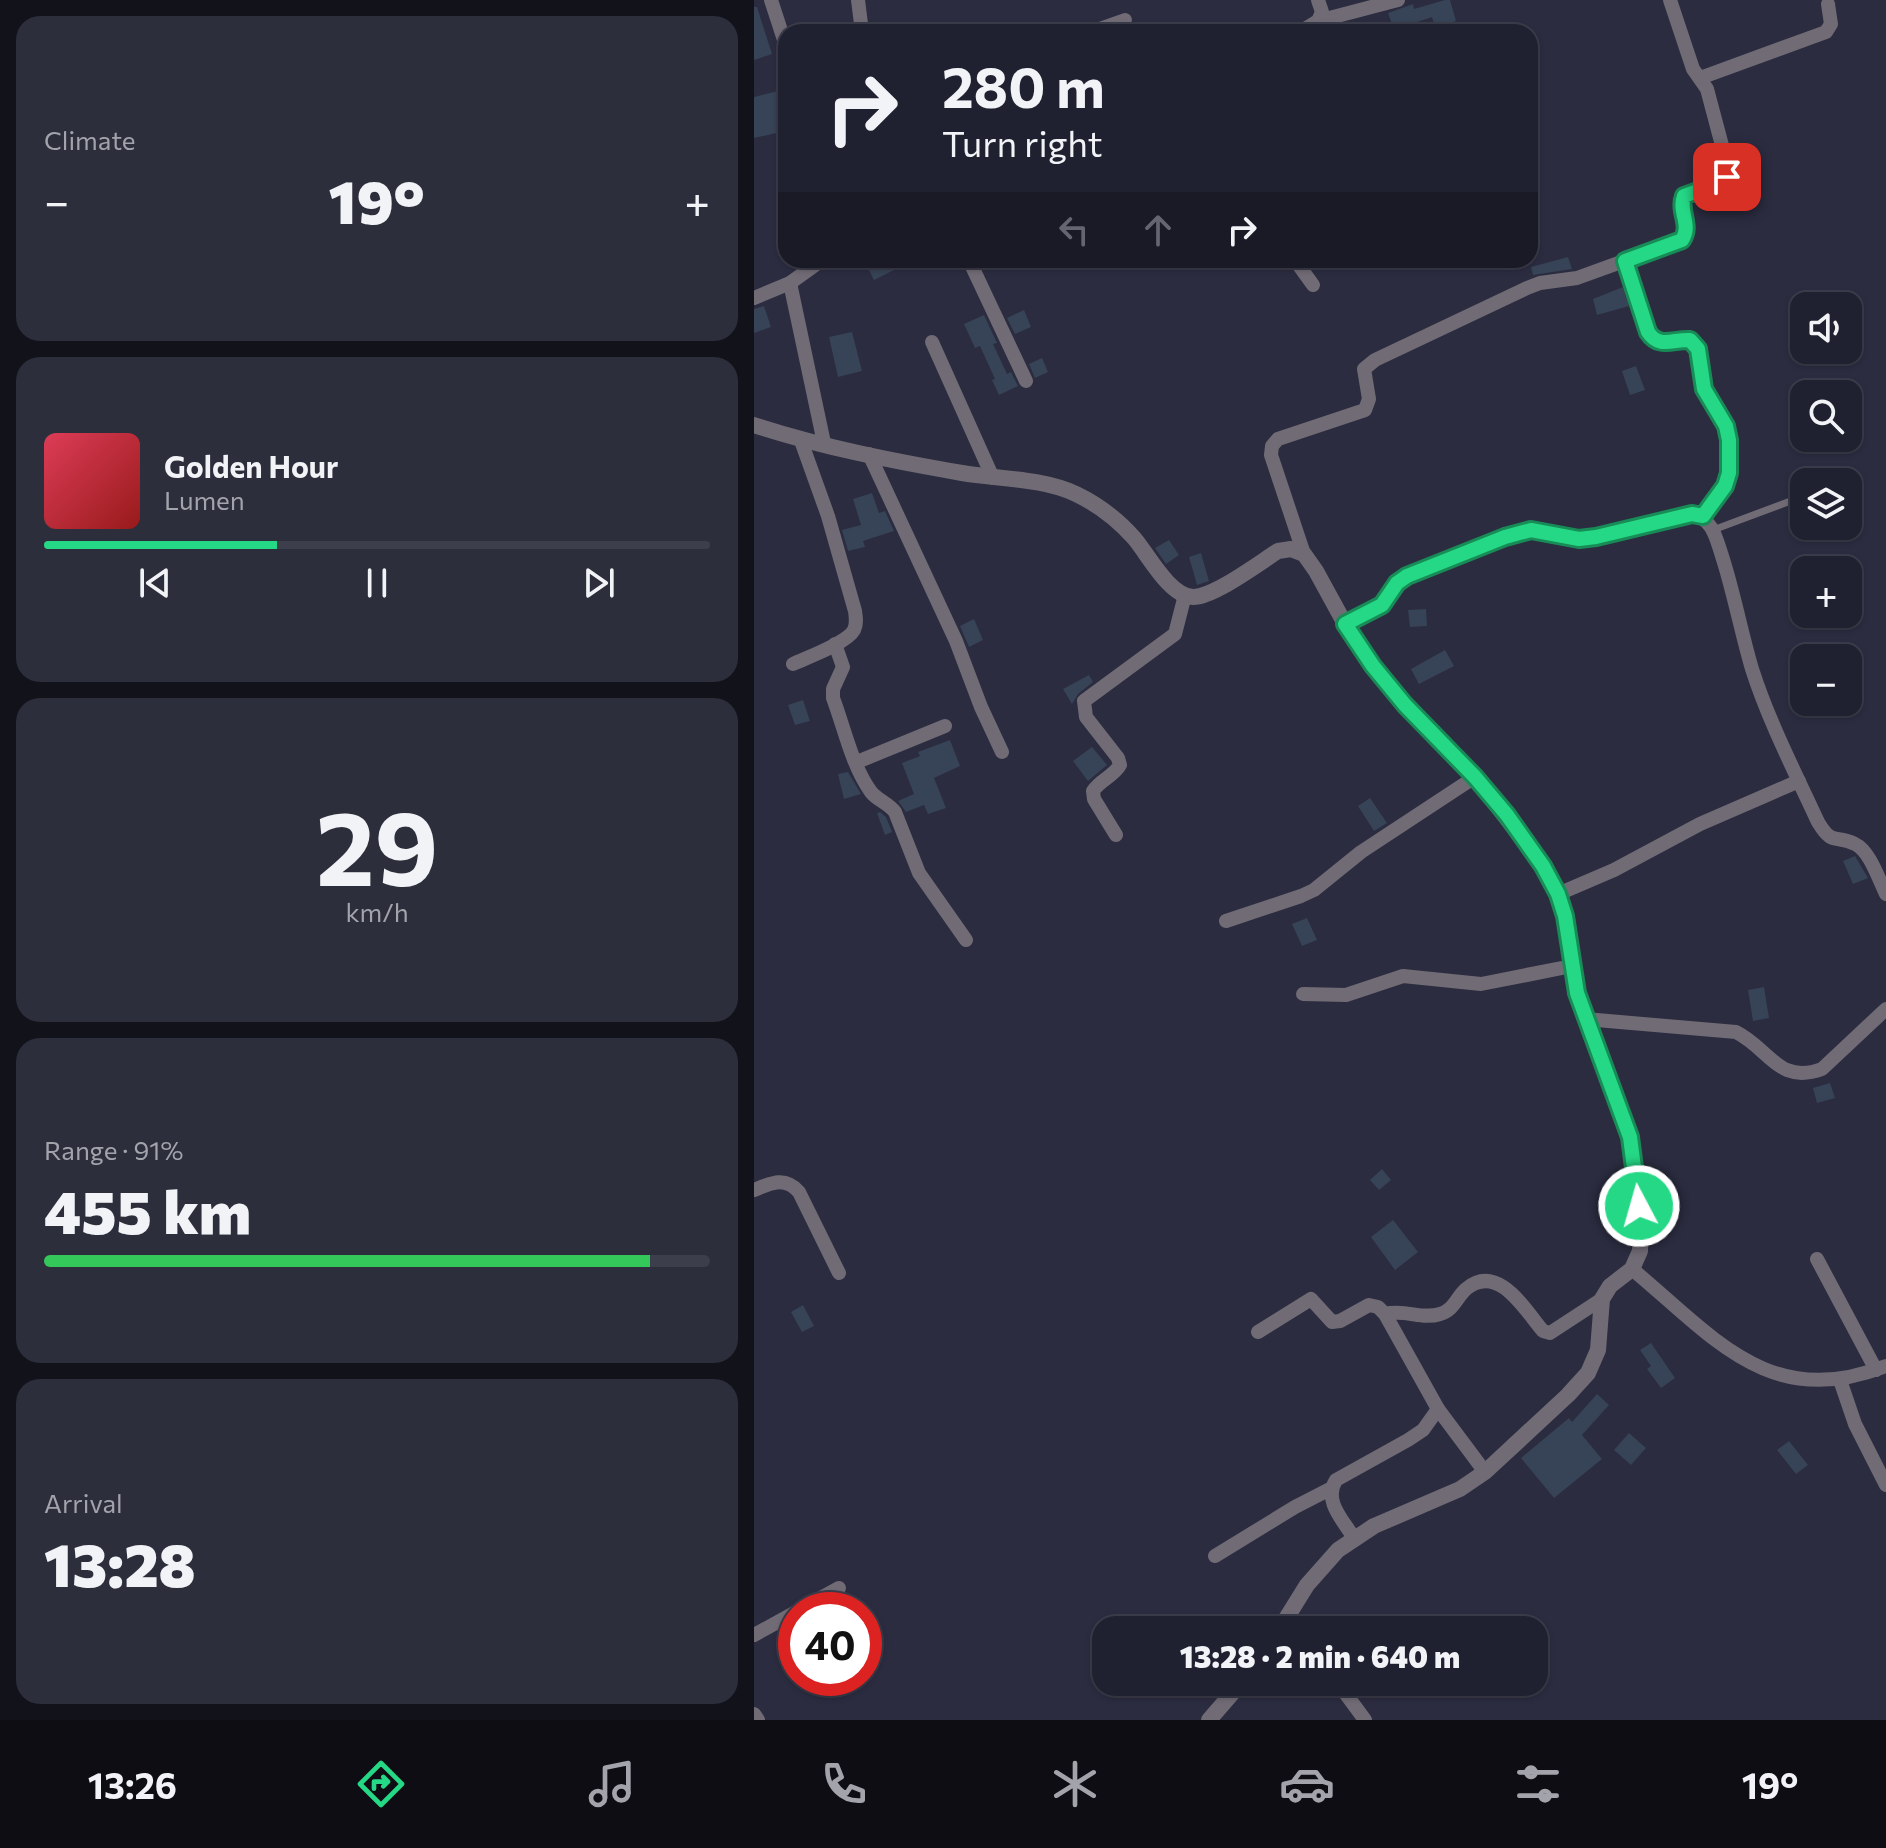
<!DOCTYPE html>
<html lang="en">
<head>
<meta charset="utf-8">
<style>
	body { margin:0; font-family:Commissioner,sans-serif; background:#2d2e3c; color:#f1f3f6; height:100vh; display:flex; flex-direction:column; font-size:30px; white-space:nowrap }
	* { box-sizing:border-box; margin:0 }
	p { font-size:26px; color:#a2a3ab }
	.icon { flex:none; width:44px; height:44px; fill:none; stroke:currentColor; stroke-width:2; stroke-linecap:round; stroke-linejoin:round }
	.map { position:relative; flex:1; overflow:hidden }
	.sheet { display:flex; flex-direction:column; gap:16px; padding:16px; background:#12121a; width:754px }
	.sheet>* { flex:none }
	.top-card { position:absolute; left:24px; top:24px; width:760px; height:244px; border-radius:24px; box-shadow:0 2px 6px #0004,0 0 0 2px #3d3e4c; background:#202130; color:#f1f3f6; overflow:hidden }
	.fabs { position:absolute; left:1036px; top:292px; display:grid; gap:16px }
	.fabs a { display:grid; place-items:center; width:72px; height:72px; border-radius:16px; background:#202130; box-shadow:0 2px 6px #0004,0 0 0 2px #3d3e4c; font-size:40px }
	.speed { position:absolute; left:24px; top:1592px; display:flex; gap:16px; font-size:40px; font-weight:700; text-align:center }
	.speed>* { display:grid; place-content:center; width:104px; height:104px; border-radius:50%; background:#202130; box-shadow:0 2px 6px #0004,0 0 0 2px #3d3e4c; line-height:1 }
	.speed .limit { border:12px solid #d22; background:#fff; color:#111 }
	.pin { position:absolute; display:grid; place-items:center; width:68px; height:68px; color:#fff; margin:-34px; border-radius:16px; box-shadow:0 4px 12px #0006 }
	.me { position:absolute; width:88px; margin:-44px; rotate:354deg; stroke-linejoin:round; filter:drop-shadow(0 0 6px #0008) }
	.turn { display:flex; align-items:center; gap:28px; height:168px; padding:0 32px; font-size:36px }
	.turn .icon { width:104px; height:104px; stroke-width:2.5 }
	.turn b { display:block; font-size:56px; line-height:68px }
	.lanes { display:flex; align-items:center; height:76px; padding:0 32px; background:#0003; justify-content:center; gap:40px; direction:ltr }
	.lanes .off { opacity:.35 }
	.big { font-size:60px; font-weight:800; line-height:1.1 }
	.sheet .widget { flex:1; display:flex; flex-direction:column; justify-content:center; gap:12px; min-width:0; padding:0 28px; border-radius:24px; background:#2d2e3c }
	.sheet .dial { align-items:center; gap:0 }
	.dial b { font-size:104px; line-height:1 }
	.song { display:flex; align-items:center; gap:24px }
	.cover { width:96px; height:96px; border-radius:12px; background:linear-gradient(135deg,hsl(350 70% 55%),hsl(0 70% 35%)) }
	.played { height:8px; border-radius:4px; background:linear-gradient(90deg,#25d886 35%,#3d3e4c 35%) }
	.keys { display:flex; justify-content:space-around; direction:ltr }
	.heat { display:flex; justify-content:space-between; align-items:center; font-size:44px; direction:ltr }
	.charge { height:12px; border-radius:6px; background:linear-gradient(90deg,#34c759 91%,#3d3e4c 0) }
	.trip { position:absolute; left:338px; top:1616px; width:456px; height:80px; border-radius:24px; background:#202130; box-shadow:0 2px 6px #0004,0 0 0 2px #3d3e4c; font-weight:800; line-height:80px; text-align:center }
	.tabs { display:flex; height:128px; justify-content:space-around; align-items:center; background:#0d0d13; color:#a2a3ab }
	.tabs .icon { width:56px; height:56px }
	.tabs .current { color:#25d886 }
	.tabs b { font-size:36px; color:#f1f3f6 }
	main { display:flex; flex:1; min-height:0 }
	.map>svg:first-child { display:block }
	.building { fill:#374356 }
	.lines { fill:none; stroke-linecap:round; stroke-linejoin:round }
	.service { stroke:#716b75; stroke-width:7 }
	.minor { stroke:#716b75; stroke-width:14 }
	.tertiary { stroke:#716b75; stroke-width:16 }
	.route-casing { stroke:#188c57; stroke-width:20 }
	.route { stroke:#25d886; stroke-width:14 }
</style>
</head>
<body>
<main>
<section class="sheet">
<div class="widget"><p>Climate</p>
<div class="heat"><a>−</a><b class="big">19°</b><a>+</a></div>
</div>
<div class="widget">
<div class="song"><i class="cover"></i><div><b>Golden Hour</b><p>Lumen</p></div></div>
<div class="played"></div>
<div class="keys"><svg class="icon" aria-label="previous" viewBox="0 0 24 24"><path d="M18 5L8 12l10 7zM5 5v14"/></svg><svg class="icon" aria-label="pause" viewBox="0 0 24 24"><path d="M8 5v14M16 5v14"/></svg><svg class="icon" aria-label="next" viewBox="0 0 24 24"><path d="M6 5l10 7-10 7zM19 5v14"/></svg></div>
</div>
<div class="widget dial"><b>29</b><p>km/h</p></div>
<div class="widget"><p>Range · 91%</p><b class="big">455 km</b><div class="charge"></div></div>
<div class="widget"><p>Arrival</p><b class="big">13:28</b></div>
</section>
<div class="map">
<svg width="1132" height="1720" viewBox="0 0 1132 1720">
	<rect width="100%" height="100%" fill="#2b2c40"/>
	<g class="building">
		<path d="M691,0H696L702,21L681,28L678,17L640,30L634,13L659,4L660,9Z"/>
		<path d="M0,7H3L18,54L0,60Z"/>
		<path d="M32,89V131L0,138V97Z"/>
		<path d="M814,257L818,269L779,275L777,267Z"/>
		<path d="M110,260H137L142,269L120,280Z"/>
		<path d="M869,287L875,306L843,315L839,299Z"/>
		<path d="M10,306L17,327L0,333V309Z"/>
		<path d="M270,310L277,327L261,334L253,318Z"/>
		<path d="M230,315L243,343L239,344L253,374L257,372L264,386L245,395L238,380L241,379L226,346L221,348L210,324Z"/>
		<path d="M98,332L108,371L84,377L75,337Z"/>
		<path d="M288,358L294,372L281,378L275,364Z"/>
		<path d="M882,366L891,390L876,395L868,371Z"/>
		<path d="M118,493L125,513L131,511L140,531L109,541L111,547L94,551L88,530L107,525L99,499Z"/>
		<path d="M415,540L425,555L412,564L401,548Z"/>
		<path d="M447,553L455,581L443,585L435,557Z"/>
		<path d="M672,609L673,626L656,627L654,610Z"/>
		<path d="M220,619L229,640L215,647L206,626Z"/>
		<path d="M691,650L700,666L665,684L657,669Z"/>
		<path d="M335,675L339,682L324,694L318,704L309,689Z"/>
		<path d="M49,700L56,721L41,725L34,705Z"/>
		<path d="M196,740L206,766L180,778L192,808L174,814L170,805L152,812L144,801L160,794L148,763L166,756L164,752Z"/>
		<path d="M338,747L353,765L334,781L319,761Z"/>
		<path d="M94,772L107,794L90,799L84,774Z"/>
		<path d="M616,798L633,823L620,831L604,806Z"/>
		<path d="M126,812L132,817L138,832L131,835L123,813Z"/>
		<path d="M1101,856L1114,878L1099,884L1089,861Z"/>
		<path d="M553,918L563,940L548,946L538,924Z"/>
		<path d="M1010,987L1015,1018L999,1021L994,990Z"/>
		<path d="M1076,1083L1081,1098L1063,1103L1059,1088Z"/>
		<path d="M628,1169L637,1180L625,1190L616,1180Z"/>
		<path d="M639,1220L664,1252L641,1270L617,1237Z"/>
		<path d="M49,1305L60,1326L48,1332L37,1312Z"/>
		<path d="M897,1343L921,1378L907,1388L893,1369L897,1366L886,1350Z"/>
		<path d="M843,1394L855,1405L828,1435L848,1459L800,1498L767,1458L815,1418L818,1422Z"/>
		<path d="M875,1433L892,1448L877,1465L860,1450Z"/>
		<path d="M1035,1441L1054,1465L1042,1474L1023,1450Z"/>
	</g>
	<g class="lines">
		<path class="service" d="M959,530L1050,496"/>
		<g class="minor">
			<path d="M17,0L32,46"/>
			<path d="M104,0L108,32"/>
			<path d="M564,21L644,0"/>
			<path d="M337,32L371,20"/>
			<path d="M546,32L564,21L568,12L564,0"/>
			<path d="M946,78L1072,32L1077,24L1074,4"/>
			<path d="M215,260L272,381"/>
			<path d="M541,260L559,285"/>
			<path d="M871,261L894,332C905,349 919,339 936,340L944,349L950,389L972,426L975,440V473L971,486L949,516"/>
			<path d="M36,283L70,443"/>
			<path d="M0,298L36,283L68,260"/>
			<path d="M178,342L239,478"/>
			<path d="M115,454L202,641L227,707L248,752"/>
			<path d="M550,554L517,455L518,446L524,439L611,410L615,399L610,369L621,360L773,288L786,283L823,278L928,240C938,225 924,212 930,196C946,187 970,189 974,168L953,89L939,69L916,0"/>
			<path d="M591,624L628,605L643,583L653,576L751,537L777,530L825,539L842,537L938,514C959,519 962,538 968,556C980,593 987,632 998,669C1015,722 1041,772 1064,822C1079,847 1081,834 1101,844C1116,851 1125,880 1132,894"/>
			<path d="M81,644L89,667L79,689V698C90,727 98,766 117,792C123,800 134,803 141,812L165,873L212,940"/>
			<path d="M39,664C54,657 93,643 100,630C103,624 102,618 101,611L74,516L46,438"/>
			<path d="M103,762L191,726"/>
			<path d="M362,835L340,799L339,791C346,780 360,776 366,765L364,758L332,717L330,701L421,634L431,595"/>
			<path d="M804,894L860,870L946,824L1045,781"/>
			<path d="M472,921L547,896L560,890L607,852L721,777"/>
			<path d="M549,994L592,995L649,976L727,984L818,966"/>
			<path d="M831,1019L982,1032C1016,1049 1024,1085 1068,1069L1132,1009"/>
			<path d="M0,1190C17,1183 31,1176 45,1192L85,1273"/>
			<path d="M1063,1259L1122,1370"/>
			<path d="M878,1269C961,1338 1015,1411 1132,1366"/>
			<path d="M631,1314C652,1309 668,1320 686,1314C700,1310 702,1298 712,1289C744,1262 771,1310 789,1331L796,1333L848,1299"/>
			<path d="M504,1332L557,1299L578,1322L586,1321L615,1305L624,1307L631,1314L684,1409L731,1472"/>
			<path d="M1086,1380L1101,1424L1132,1485"/>
			<path d="M600,1538C589,1520 569,1501 582,1480L654,1440L669,1430L684,1409"/>
			<path d="M461,1556L541,1507L576,1489"/>
			<path d="M45,1610L85,1588"/>
			<path d="M0,1635L42,1612"/>
			<path d="M583,1682L611,1720"/>
			<path d="M0,1714L4,1720"/>
		</g>
		<g class="tertiary">
			<path d="M0,425C67,447 139,461 208,473C244,479 288,478 322,494C343,504 364,520 380,538C394,554 415,596 439,597C460,597 505,563 524,551L537,549L550,554L562,571L591,624L619,666L651,705L721,777L789,866L804,894L811,916L823,993L876,1137L887,1228L886,1251L878,1269L856,1286L848,1299L844,1350L834,1373L814,1395L731,1472L706,1489L620,1526L584,1550L553,1585L525,1630"/>
			<path d="M455,1720L488,1682"/>
		</g>
	</g>
	<g class="lines">
		<defs>
			<path id="route" d="M885,1206L876,1137L823,993L811,916L804,894L789,866L753,815L721,777L651,705L619,666L591,624L628,605L643,583L653,576L751,537L777,530L825,539L842,537L938,514L949,516L971,486L975,473V440L972,426L950,389L944,349L936,340C919,339 905,349 894,332L871,261L928,240C938,225 924,212 930,196L965,183L973,177"/>
		</defs>
		<use href="#route" class="route-casing"/>
		<use href="#route" class="route"/>
	</g>
</svg>
<div class="fabs">
<a><svg class="icon" aria-label="sound" viewBox="0 0 24 24"><path d="M4 9h4l5-4v14l-5-4H4zM17 9q2 3 0 6"/></svg></a>
<a><svg class="icon" aria-label="search" viewBox="0 0 24 24"><circle cx="10" cy="10" r="6"/><path d="M15 15l6 6"/></svg></a>
<a><svg class="icon" aria-label="layers" viewBox="0 0 24 24"><path d="M12 4l9 5-9 5-9-5zM3 14l9 5 9-5"/></svg></a>
<a>+</a>
<a>−</a>
</div>
<div class="speed"><div class="limit">40</div></div>
<div class="pin" style="left:973px;top:177px;background:#d93025"><svg class="icon" aria-label="arrive" viewBox="0 0 24 24"><path d="M6 21V4h12l-3 4 3 4H6"/></svg></div>
<svg class="me" style="left:885px;top:1206px" viewBox="-20 -20 40 40"><circle r="17" fill="#25d886" stroke="#fff" stroke-width="3"/><path d="M0-11L8 9 0 5-8 9z" fill="#fff"/></svg>
<div class="trip">13:28 · 2 min · 640 m</div>
<div class="top-card">
<div class="turn"><svg class="icon" aria-label="right" viewBox="0 0 24 24"><path d="M7 20v-9h11M14 6l5 5-5 5"/></svg><div><b>280 m</b>Turn right</div></div>
<div class="lanes"><svg class="icon off" aria-label="left" viewBox="0 0 24 24"><path d="M17 20v-9H6M10 6l-5 5 5 5"/></svg><svg class="icon off" aria-label="ahead" viewBox="0 0 24 24"><path d="M12 20V5M6 11l6-6 6 6"/></svg><svg class="icon" aria-label="right" viewBox="0 0 24 24"><path d="M7 20v-9h11M14 6l5 5-5 5"/></svg></div>
</div>
</div>
</main>
<nav class="tabs">
<b>13:26</b>
<svg class="icon current" aria-label="directions" viewBox="0 0 24 24"><path d="M12 3l9 9-9 9-9-9zM9 14v-3h6M13 9l2 2-2 2"/></svg>
<svg class="icon" aria-label="music" viewBox="0 0 24 24"><path d="M9 18V5l10-2v13"/><circle cx="6" cy="18" r="3"/><circle cx="16" cy="16" r="3"/></svg>
<svg class="icon" aria-label="phone" viewBox="0 0 24 24"><path d="M5 4h4l2 5-3 2q2 4 5 5l2-3 5 2v4C11 20 4 13 5 4z"/></svg>
<svg class="icon" aria-label="climate" viewBox="0 0 24 24"><path d="M12 3v18M4 7l16 10M4 17L20 7"/></svg>
<svg class="icon" aria-label="car" viewBox="0 0 24 24"><path d="M5 17H2v-5l4-1 3-4h7l3 4 3 1v5h-3M9 17h6M6 11h13"/><circle cx="7" cy="17" r="2"/><circle cx="17" cy="17" r="2"/></svg>
<svg class="icon" aria-label="filters" viewBox="0 0 24 24"><path d="M4 7h16M4 17h16"/><circle cx="9" cy="7" r="2"/><circle cx="15" cy="17" r="2"/></svg>
<b>19°</b>
</nav>
</body>
</html>
